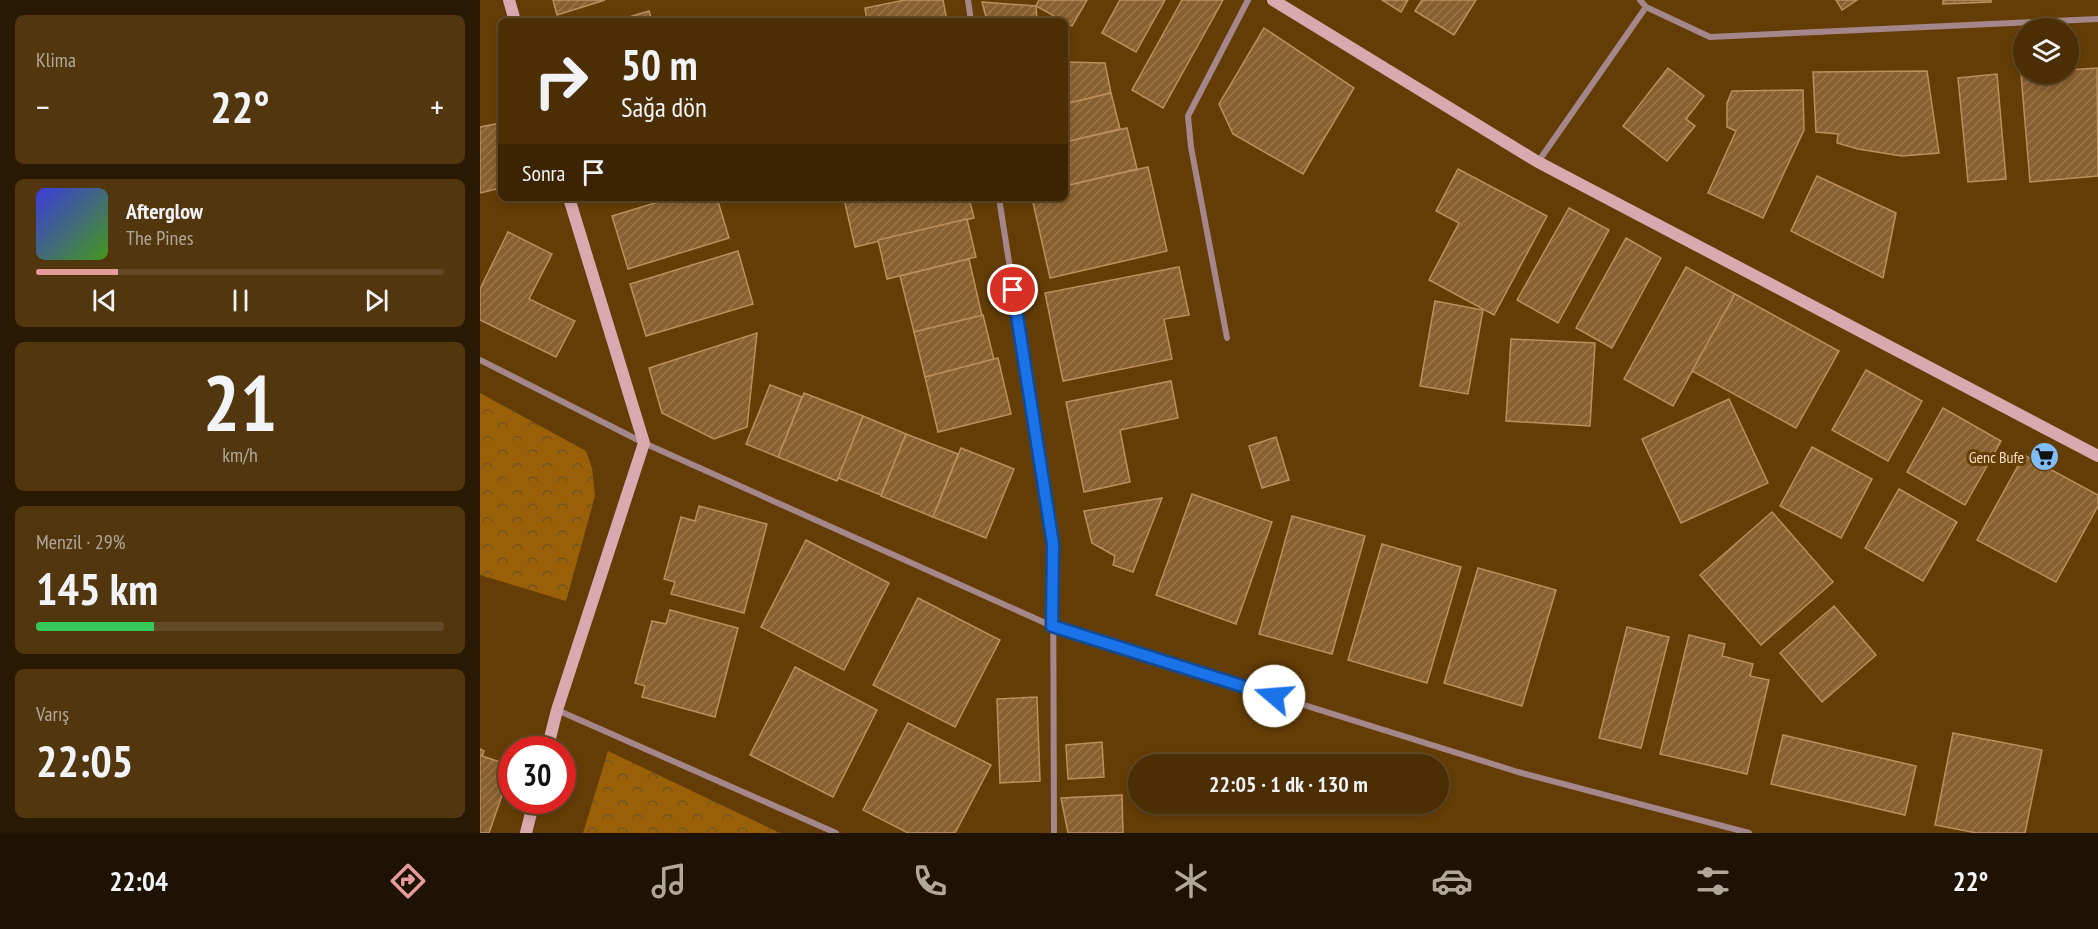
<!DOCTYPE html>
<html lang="tr">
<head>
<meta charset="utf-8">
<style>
	body { margin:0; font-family:"PT Sans Narrow",sans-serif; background:#52360e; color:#f1f3f6; height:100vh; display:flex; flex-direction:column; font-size:22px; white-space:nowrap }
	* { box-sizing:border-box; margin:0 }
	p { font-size:20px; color:#b2a89a }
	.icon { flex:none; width:33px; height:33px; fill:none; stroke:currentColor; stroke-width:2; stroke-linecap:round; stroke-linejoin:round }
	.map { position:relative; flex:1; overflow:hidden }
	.panel { display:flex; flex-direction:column; gap:15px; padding:15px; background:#291902; width:480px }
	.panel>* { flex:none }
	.guide { position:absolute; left:18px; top:18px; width:570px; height:183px; border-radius:9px; box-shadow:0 3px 9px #0003,0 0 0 2px #624a26; background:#4b2e04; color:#f1f3f6; overflow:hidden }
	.buttons { position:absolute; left:1533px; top:18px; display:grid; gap:12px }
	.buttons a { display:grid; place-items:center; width:66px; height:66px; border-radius:50%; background:#4b2e04; box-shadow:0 3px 9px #0003,0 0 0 2px #624a26; font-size:30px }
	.speed { position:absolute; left:18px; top:736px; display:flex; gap:12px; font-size:30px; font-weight:700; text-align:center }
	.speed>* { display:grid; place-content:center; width:78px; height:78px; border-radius:50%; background:#4b2e04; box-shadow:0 3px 9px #0003,0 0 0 2px #624a26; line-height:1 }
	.speed .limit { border:9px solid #d22; background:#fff; color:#111 }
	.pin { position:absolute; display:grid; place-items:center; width:51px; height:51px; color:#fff; margin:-26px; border:3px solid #fff; border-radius:50%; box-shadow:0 2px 6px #0007 }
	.me { position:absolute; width:66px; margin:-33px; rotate:288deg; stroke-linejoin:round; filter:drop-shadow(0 0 4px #0008) }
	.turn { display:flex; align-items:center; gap:21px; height:126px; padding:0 24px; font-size:27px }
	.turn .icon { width:78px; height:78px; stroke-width:2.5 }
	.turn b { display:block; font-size:42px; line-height:51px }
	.then { display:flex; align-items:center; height:57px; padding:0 24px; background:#0003; gap:12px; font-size:22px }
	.big { font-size:45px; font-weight:700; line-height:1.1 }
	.panel .card { flex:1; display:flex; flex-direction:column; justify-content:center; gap:9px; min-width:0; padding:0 21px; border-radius:9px; background:#52360e }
	.panel .dial { align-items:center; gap:0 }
	.dial b { font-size:78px; line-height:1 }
	.song { display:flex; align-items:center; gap:18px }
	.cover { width:72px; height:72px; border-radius:9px; background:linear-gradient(135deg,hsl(240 70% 55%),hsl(100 70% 35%)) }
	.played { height:6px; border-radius:3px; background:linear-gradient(90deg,#e69b98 20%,#624a26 20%) }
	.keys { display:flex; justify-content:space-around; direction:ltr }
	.heat { display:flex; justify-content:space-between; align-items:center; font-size:33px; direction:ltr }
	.charge { height:9px; border-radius:4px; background:linear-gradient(90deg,#34c759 29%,#624a26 0) }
	.trip { position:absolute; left:648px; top:754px; width:321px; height:60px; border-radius:30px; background:#4b2e04; box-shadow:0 3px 9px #0003,0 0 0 2px #624a26; font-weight:700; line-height:60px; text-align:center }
	.dock { display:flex; height:96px; justify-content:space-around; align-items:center; background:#1e1202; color:#b2a89a }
	.dock .icon { width:42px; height:42px }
	.dock .on { color:#e69b98 }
	.dock b { font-size:27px; color:#f1f3f6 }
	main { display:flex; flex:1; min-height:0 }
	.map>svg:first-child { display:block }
	.forest { fill:url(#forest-crowns) }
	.building { fill:url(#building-hatch); stroke:#bb8f5e; stroke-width:1.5 }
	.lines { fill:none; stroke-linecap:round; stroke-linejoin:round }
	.street { stroke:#a5878b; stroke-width:6 }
	.secondary { stroke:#d9a9b0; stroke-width:12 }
	.route-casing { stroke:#114b97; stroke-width:15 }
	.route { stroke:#1a73e8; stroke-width:10 }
	.labels { text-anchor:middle; stroke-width:6; stroke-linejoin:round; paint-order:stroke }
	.poi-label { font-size:16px; fill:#f5ddc5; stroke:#643d06; text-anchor:end }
</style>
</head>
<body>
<main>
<section class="panel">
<div class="card"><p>Klima</p>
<div class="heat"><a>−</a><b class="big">22°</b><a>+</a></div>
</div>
<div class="card">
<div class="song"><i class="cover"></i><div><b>Afterglow</b><p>The Pines</p></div></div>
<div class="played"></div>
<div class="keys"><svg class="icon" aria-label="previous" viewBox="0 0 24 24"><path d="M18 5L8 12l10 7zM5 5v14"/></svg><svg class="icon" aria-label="pause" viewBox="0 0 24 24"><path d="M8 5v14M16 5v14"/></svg><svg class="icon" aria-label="next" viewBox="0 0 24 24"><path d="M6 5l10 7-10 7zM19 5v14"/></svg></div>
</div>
<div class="card dial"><b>21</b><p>km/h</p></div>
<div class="card"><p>Menzil · 29%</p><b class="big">145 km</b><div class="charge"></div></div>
<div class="card"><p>Varış</p><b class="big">22:05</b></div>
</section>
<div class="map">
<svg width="1618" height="833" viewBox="0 0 1618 833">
	<defs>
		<pattern id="forest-crowns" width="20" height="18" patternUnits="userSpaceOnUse" patternTransform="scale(1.5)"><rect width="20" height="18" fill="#996008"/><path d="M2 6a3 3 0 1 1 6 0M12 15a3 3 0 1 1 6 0" fill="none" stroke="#75521f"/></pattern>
		<pattern id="building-hatch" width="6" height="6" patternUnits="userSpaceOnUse" patternTransform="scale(1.5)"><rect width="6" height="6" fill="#885f2e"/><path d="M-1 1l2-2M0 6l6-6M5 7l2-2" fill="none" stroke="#99764b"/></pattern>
	</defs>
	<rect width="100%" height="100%" fill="#643d06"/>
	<g class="forest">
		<path d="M0,393L106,451L112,468L115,496L86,601L0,575Z"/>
		<path d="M128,751L300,833H103Z"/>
	</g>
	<g class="building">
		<path d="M73,0H125L77,15Z"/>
		<path d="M425,0H463L467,21H387L385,8Z"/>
		<path d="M559,0H607L592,26L556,6Z"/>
		<path d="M640,0H685L656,52L622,33Z"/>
		<path d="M702,0H743L683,108L652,90Z"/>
		<path d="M902,0H928L921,12Z"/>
		<path d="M942,0H996L974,35L935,11Z"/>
		<path d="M1356,0H1377L1362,10Z"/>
		<path d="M1463,0H1511V2L1463,4Z"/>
		<path d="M502,2L556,6L557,21H507Z"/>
		<path d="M169,11L172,21H136Z"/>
		<path d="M784,28L874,88L823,174L753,134L739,104Z"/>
		<path d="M585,62L625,63L631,93L585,104Z"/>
		<path d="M1188,68L1224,96L1206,119L1215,126L1187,161L1143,126Z"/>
		<path d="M1617,68L1618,176L1550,182L1541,74H1588V70Z"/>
		<path d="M1447,71L1459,153L1422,156L1378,149L1357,143L1358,134L1336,132L1333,72Z"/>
		<path d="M1517,74L1526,179L1488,182L1478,78Z"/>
		<path d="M1323,90L1324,130L1283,218L1228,193L1256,131L1247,127V103L1252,91Z"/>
		<path d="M631,93L640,129L585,142V104Z"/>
		<path d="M21,123V188L0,193V127Z"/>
		<path d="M647,128L657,169L585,186V142Z"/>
		<path d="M668,167L687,251L570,278L552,198H585V186Z"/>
		<path d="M978,169L1067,216L1014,315L949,280L979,223L956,211Z"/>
		<path d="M1337,176L1416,213L1403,278L1311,231Z"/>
		<path d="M191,198H237L249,238L148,269L132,216Z"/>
		<path d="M369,198H489L494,218L375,247L364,199Z"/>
		<path d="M1089,208L1129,230L1078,323L1037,300Z"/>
		<path d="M487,219L496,257L407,279L398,240Z"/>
		<path d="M28,232L72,254L49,299L95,321L76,357L0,320V289Z"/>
		<path d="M1146,238L1181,258L1132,348L1096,328Z"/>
		<path d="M258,251L273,304L166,336L150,284Z"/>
		<path d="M489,259L502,316L434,332L420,276Z"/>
		<path d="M699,267L709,315L684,319L692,359L583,381L565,293Z"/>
		<path d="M1206,267L1255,294L1193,406L1144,379Z"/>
		<path d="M1255,294L1359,351L1316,428L1212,371Z"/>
		<path d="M955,301L1003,310L988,394L940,386Z"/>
		<path d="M503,315L514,360L445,377L434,332Z"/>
		<path d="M277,333L267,427L234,439L182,413L169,368Z"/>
		<path d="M1031,339L1115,343L1110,426L1026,421Z"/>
		<path d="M518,358L531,414L458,432L445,377Z"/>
		<path d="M1386,370L1442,401L1408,461L1352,430Z"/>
		<path d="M691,381L698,418L640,430L650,482L604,492L586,402Z"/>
		<path d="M290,385L322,397L298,457L266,444Z"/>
		<path d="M324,393L383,416L357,481L298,457Z"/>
		<path d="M1249,399L1288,483L1201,523L1162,439Z"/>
		<path d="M1463,408L1521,441L1485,505L1427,472Z"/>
		<path d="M383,416L426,434L401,495L358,478Z"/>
		<path d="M426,434L478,454L453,517L401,496Z"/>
		<path d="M796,437L809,480L782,488L769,446Z"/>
		<path d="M1332,447L1392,479L1361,538L1300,506Z"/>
		<path d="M481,448L534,469L506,538L453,517Z"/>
		<path d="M1544,455L1618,495V506L1576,582L1497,540Z"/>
		<path d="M1419,489L1477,522L1443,581L1385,548Z"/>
		<path d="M712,494L792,522L756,624L676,595Z"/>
		<path d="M682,498L653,572L633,565L635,556L612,543L604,511Z"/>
		<path d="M219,506L287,524L264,613L191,594L195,582L184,579L201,517L215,521Z"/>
		<path d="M1292,512L1353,582L1281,645L1220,575Z"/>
		<path d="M812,516L885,536L852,654L779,634Z"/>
		<path d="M326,540L409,583L364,670L281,627Z"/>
		<path d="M902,544L981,567L947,683L868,660Z"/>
		<path d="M998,568L1076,590L1042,706L964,683Z"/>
		<path d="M438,598L520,640L475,727L393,685Z"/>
		<path d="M1354,606L1396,655L1342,702L1300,653Z"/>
		<path d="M190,610L258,628L235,717L162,697L165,686L155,683L172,621L186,624Z"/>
		<path d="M1147,627L1189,637L1161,748L1119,738Z"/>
		<path d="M1209,635L1245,644L1242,656L1273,664L1270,676L1289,680L1267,774L1180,754Z"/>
		<path d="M315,667L397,710L353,797L270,755Z"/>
		<path d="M557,697L560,781L520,783L517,699Z"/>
		<path d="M428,723L511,765L475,833H428L383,810Z"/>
		<path d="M1473,733L1562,750L1545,833H1497L1455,825Z"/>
		<path d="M1303,735L1436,766L1425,815L1291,784Z"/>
		<path d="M622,742L624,777L588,779L586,745Z"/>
		<path d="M0,749L4,751L2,756L32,766L9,833H0Z"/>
		<path d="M642,795L643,833H588L581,798Z"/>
	</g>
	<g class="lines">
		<g class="street">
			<path d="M488,0L491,21"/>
			<path d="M1160,0L1166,7L1230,37L1618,19"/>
			<path d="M1058,162L1166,7"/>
			<path d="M519,198L573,544L574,833"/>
			<path d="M747,338L711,147L708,116L768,0"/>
			<path d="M0,360L164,443L572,626L1038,772L1269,833"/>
			<path d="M77,710L356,833"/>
		</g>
		<g class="secondary">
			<path d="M29,0L35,21"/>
			<path d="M793,0L1058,162L1618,456"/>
			<path d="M67,750L77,710L164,443L89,198"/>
			<path d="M46,833L54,801"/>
		</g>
	</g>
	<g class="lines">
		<defs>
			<path id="route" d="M533,290L573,544L572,626L794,696"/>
		</defs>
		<use href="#route" class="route-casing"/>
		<use href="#route" class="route"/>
	</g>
	<defs>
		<symbol id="supermarket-disc" viewBox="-11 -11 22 22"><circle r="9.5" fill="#7fbdfa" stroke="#643d06"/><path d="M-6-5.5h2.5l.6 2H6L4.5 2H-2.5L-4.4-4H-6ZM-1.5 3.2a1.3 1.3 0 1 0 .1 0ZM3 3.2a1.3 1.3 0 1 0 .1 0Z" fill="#111"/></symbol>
	</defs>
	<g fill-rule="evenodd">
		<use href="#supermarket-disc" x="1548" y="440" width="33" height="33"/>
	</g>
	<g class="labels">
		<g class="poi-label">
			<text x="1544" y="463">Genc Bufe</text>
		</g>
	</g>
</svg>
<div class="buttons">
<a><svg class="icon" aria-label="layers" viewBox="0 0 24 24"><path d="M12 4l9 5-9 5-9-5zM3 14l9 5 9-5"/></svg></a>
</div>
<div class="speed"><div class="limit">30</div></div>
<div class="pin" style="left:533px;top:290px;background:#d93025"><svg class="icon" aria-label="arrive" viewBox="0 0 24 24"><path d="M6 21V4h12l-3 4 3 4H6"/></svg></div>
<svg class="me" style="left:794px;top:696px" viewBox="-20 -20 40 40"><circle r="19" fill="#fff"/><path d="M0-13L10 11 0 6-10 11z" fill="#1a73e8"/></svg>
<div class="trip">22:05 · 1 dk · 130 m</div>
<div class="guide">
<div class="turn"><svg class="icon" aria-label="right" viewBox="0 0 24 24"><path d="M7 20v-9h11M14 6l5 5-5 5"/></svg><div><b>50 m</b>Sağa dön</div></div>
<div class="then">Sonra<svg class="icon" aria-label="arrive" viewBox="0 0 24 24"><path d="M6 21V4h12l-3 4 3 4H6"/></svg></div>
</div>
</div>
</main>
<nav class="dock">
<b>22:04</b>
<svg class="icon on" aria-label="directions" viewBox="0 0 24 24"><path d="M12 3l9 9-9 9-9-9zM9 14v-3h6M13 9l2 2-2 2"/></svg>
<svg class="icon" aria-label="music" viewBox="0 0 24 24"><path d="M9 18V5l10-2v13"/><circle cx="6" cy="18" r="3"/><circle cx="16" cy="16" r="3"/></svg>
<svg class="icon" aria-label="phone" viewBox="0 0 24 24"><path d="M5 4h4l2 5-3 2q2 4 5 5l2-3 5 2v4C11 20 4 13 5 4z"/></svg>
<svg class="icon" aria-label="climate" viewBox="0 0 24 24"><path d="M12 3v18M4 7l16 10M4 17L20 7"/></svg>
<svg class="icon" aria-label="car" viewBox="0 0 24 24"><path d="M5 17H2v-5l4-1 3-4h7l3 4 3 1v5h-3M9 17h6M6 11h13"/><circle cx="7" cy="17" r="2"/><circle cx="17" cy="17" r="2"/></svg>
<svg class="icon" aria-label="filters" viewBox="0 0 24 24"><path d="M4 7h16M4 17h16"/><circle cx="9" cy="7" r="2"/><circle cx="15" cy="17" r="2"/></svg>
<b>22°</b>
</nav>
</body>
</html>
